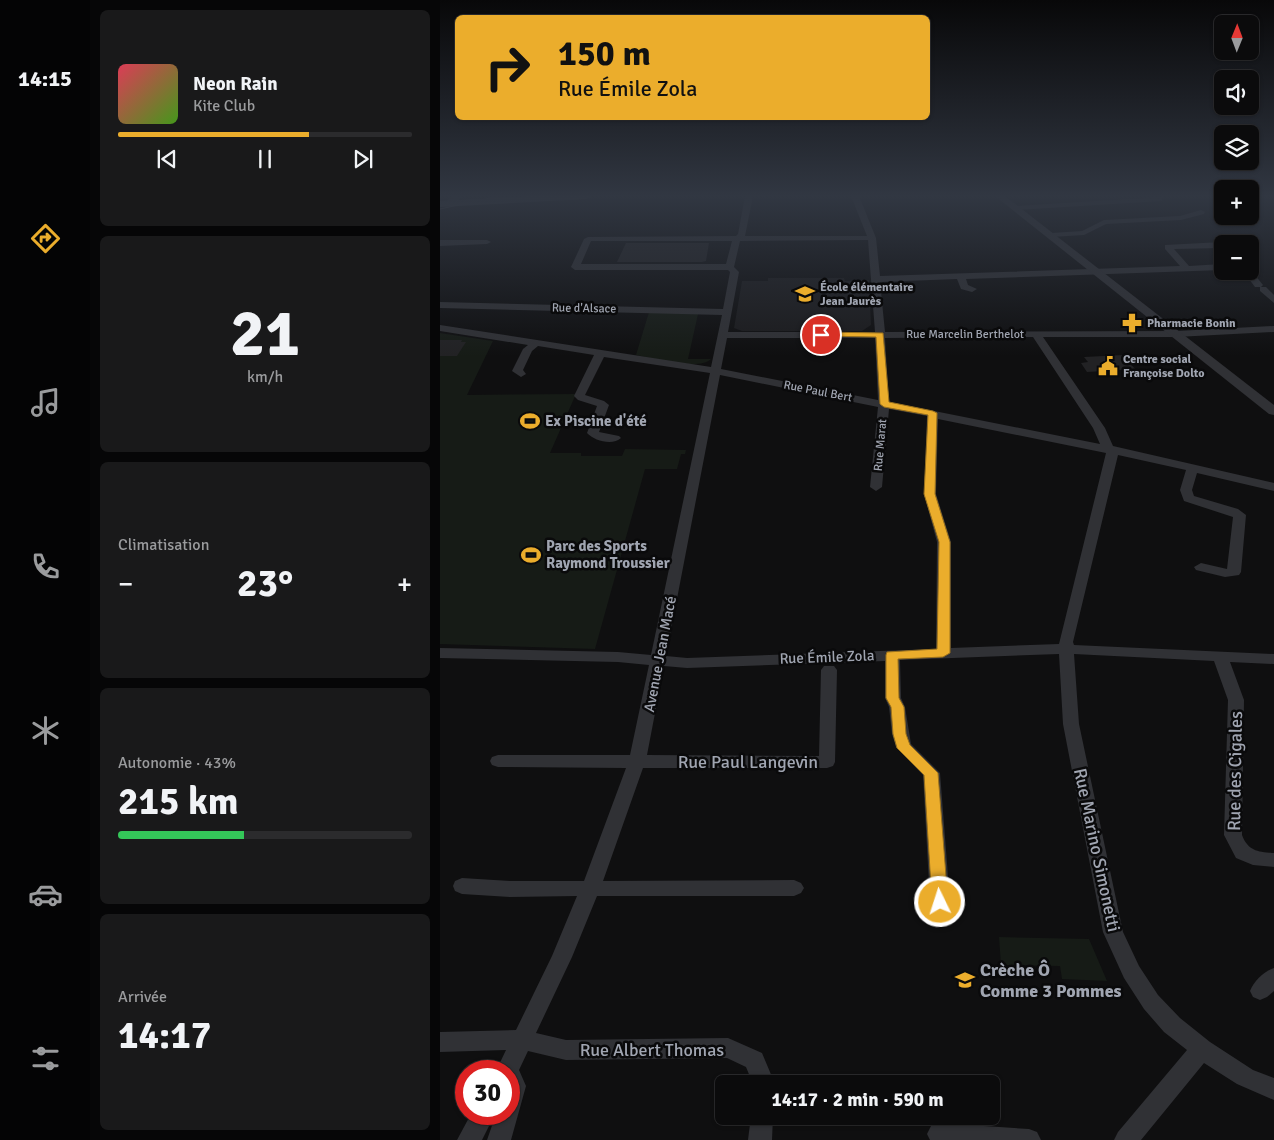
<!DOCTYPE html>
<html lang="fr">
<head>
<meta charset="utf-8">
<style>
	body { margin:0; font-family:Signika,sans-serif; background:#19191a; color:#f1f3f6; height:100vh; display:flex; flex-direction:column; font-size:19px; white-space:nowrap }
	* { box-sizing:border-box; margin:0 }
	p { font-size:16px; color:#9a9b9d }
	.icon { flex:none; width:28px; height:28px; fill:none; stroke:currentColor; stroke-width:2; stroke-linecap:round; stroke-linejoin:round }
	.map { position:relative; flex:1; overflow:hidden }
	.panel { display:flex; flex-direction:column; gap:10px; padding:10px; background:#060607; width:350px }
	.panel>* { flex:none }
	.banner { position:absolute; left:15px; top:15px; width:475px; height:105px; border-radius:8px; box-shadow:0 1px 4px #0004,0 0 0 1px #2b2b2d; background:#ebad2c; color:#111; overflow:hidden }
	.needle { width:32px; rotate:1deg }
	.buttons { position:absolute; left:774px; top:15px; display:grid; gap:10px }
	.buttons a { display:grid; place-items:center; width:45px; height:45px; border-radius:8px; background:#0b0b0c; box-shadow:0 1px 4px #0004,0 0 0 1px #2b2b2d; font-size:25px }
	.speed { position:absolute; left:15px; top:1060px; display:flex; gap:10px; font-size:25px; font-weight:700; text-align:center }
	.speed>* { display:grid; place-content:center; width:65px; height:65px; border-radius:50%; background:#0b0b0c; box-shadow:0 1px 4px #0004,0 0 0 1px #2b2b2d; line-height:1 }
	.speed .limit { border:8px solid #d22; background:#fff; color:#111 }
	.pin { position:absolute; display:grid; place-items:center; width:42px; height:42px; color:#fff; margin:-21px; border:2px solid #fff; border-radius:50%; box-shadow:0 1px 5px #0007 }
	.me { position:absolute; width:55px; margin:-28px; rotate:356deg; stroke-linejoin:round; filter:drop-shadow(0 0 4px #0008) }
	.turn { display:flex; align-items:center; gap:18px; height:105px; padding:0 20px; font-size:22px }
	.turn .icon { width:65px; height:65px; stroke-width:2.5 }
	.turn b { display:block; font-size:35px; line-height:42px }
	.big { font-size:38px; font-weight:700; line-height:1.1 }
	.panel .widget { flex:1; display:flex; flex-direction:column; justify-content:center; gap:8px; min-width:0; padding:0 18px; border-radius:8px; background:#19191a }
	.panel .dial { align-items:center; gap:0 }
	.dial b { font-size:65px; line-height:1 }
	.song { display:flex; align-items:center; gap:15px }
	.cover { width:60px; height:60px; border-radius:8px; background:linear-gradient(135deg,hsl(350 70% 55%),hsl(100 70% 35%)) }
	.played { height:5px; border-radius:2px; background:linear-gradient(90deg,#ebad2c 65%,#2b2b2d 65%) }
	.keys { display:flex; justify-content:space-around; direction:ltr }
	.heat { display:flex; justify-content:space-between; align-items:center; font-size:28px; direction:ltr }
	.charge { height:8px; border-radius:4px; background:linear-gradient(90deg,#34c759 43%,#2b2b2d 0) }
	.trip { position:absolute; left:275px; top:1075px; width:285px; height:50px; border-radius:8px; background:#0b0b0c; box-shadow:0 1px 4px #0004,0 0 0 1px #2b2b2d; font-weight:700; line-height:50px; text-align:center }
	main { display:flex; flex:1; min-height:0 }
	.tabs { display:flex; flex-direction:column; width:90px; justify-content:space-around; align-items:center; background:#040405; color:#9a9b9d }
	.tabs .icon { width:35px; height:35px }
	.tabs .selected { color:#ebad2c }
	.tabs b { font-size:22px; color:#f1f3f6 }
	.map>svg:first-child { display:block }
	.built { fill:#1b1b1d }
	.green { fill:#161b16 }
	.building { fill:#222224 }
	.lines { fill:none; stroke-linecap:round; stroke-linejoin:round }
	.minor { fill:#303135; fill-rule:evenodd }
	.tertiary { fill:#303135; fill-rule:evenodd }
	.secondary { fill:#3e4045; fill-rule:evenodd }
	.tram { stroke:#43454a; stroke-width:1 }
	.route { fill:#ebad2c; stroke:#99701d }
	.labels { text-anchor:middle; stroke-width:5; stroke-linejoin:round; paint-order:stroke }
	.far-poi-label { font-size:12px; font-weight:bold; fill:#a0a5b1; stroke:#0a0a0b; text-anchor:start }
	.far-street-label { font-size:12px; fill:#a0a5b1; stroke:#0a0a0b }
	.poi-label { font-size:15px; font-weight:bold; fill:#a0a5b1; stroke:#0a0a0b; text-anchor:start }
	.street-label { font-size:15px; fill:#a0a5b1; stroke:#0a0a0b }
	.near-street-label { font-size:18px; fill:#a0a5b1; stroke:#0a0a0b }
	.near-poi-label { font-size:18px; font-weight:bold; fill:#a0a5b1; stroke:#0a0a0b; text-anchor:start }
</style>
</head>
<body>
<main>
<nav class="tabs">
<b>14:15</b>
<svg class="icon selected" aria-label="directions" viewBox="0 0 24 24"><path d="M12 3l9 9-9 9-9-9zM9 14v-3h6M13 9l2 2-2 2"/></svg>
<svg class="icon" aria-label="music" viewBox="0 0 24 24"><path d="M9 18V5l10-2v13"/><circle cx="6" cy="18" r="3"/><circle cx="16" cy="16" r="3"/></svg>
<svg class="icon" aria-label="phone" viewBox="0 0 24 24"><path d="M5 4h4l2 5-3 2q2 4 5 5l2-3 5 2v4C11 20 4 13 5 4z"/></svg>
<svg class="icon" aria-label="climate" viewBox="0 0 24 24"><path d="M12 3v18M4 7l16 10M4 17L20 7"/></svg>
<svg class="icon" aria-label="car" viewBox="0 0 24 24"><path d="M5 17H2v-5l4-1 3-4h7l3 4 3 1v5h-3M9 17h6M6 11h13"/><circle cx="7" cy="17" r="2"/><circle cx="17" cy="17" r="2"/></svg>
<svg class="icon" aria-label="filters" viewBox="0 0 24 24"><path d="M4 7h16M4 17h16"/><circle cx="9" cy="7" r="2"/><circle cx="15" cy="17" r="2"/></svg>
</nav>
<section class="panel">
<div class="widget">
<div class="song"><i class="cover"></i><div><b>Neon Rain</b><p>Kite Club</p></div></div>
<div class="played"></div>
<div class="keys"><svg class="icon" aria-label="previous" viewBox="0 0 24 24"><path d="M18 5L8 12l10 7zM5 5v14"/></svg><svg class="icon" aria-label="pause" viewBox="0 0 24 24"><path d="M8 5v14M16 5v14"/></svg><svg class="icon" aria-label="next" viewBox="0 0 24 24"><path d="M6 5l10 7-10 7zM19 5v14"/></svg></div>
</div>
<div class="widget dial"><b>21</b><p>km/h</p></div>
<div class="widget"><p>Climatisation</p>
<div class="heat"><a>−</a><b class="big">23°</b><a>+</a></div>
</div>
<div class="widget"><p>Autonomie · 43%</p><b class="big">215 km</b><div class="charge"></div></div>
<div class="widget"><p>Arrivée</p><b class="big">14:17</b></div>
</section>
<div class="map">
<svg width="834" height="1140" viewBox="0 0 834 1140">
	<rect width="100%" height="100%" fill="#0f0f10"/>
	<path class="built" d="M328,278H404L405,281L429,280L431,325L422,331H302L294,328L302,281H328Z"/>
	<g class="green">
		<path d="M209,312L258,314L248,359H271C260,371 212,358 196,355Z"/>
		<path d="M0,333L53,341L27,395L136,394L110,453H141V456H182L185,449L246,450L245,454H241L237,469H205L155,649L0,644Z"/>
		<path d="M559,937L649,939L667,981L622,979L620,966L561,965Z"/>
	</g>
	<g class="building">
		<path d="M186,243H269L266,261L262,262H177Z"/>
		<path d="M0,340H22L21,342H26L17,356H0Z"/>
		<path d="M683,355L695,369L647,372L641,363L648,362L644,357Z"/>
	</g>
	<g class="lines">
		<g class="minor">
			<path d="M14,196H23L12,205H6V201Z"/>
			<path d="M305,196H313L305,236H427L411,196H419L436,238L440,276L740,266L725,249V245L782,242L785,244H782V248L734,249L749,266L782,264V270L526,279L528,285L537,289L532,292L521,289L517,279L440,282L445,332L736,331L834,326V332L736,337H603L665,428L673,446L834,483V491L757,473L752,490L754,496L798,509L806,515L801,572L799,575L785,577L756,570L754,567L761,563L787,569L793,517L744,501L740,490L746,470L678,455L633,642L634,645L834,654V664L790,662L804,700L802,835C808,851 818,852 834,853V867L813,865L796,858L784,835L788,700L774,661L634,654L639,724L683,932L699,966L718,995L740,1018L770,1042L813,1070L834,1078V1100L797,1084L764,1063L701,1140H674L678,1132L747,1050L724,1032L704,1009L684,978L663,932L623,724L619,654L460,660L461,698L465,707L471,744L500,773L510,902L507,908L500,910L493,908L490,902L483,775L456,747L452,734L449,707L445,698V661L247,668L224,666L207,755L379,756L381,670L384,666H394L397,670L395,762L393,766L387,768H203L163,881L354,880L361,883L364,888L361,893L354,896H157L132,957L96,1033L126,1040L288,1038L322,1053L335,1084H313L306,1067L287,1058L126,1060L88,1051L79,1070L86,1086L71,1140H47L56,1114H69V1071H56L66,1050L0,1052V1032L76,1030L112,956L137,896L70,897L22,894L15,891L13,886L15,881L22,878L70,881H144L186,768L58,767L52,765L50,761L52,757L58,755H190L209,665L178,662L0,658V648L178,652L211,655L270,373L164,357L145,395L164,401L169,405L159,432L179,436L181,438C173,446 154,441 147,433L157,406L138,400L134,396L154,355L98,346L92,351L83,370L86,374L81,377L72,371L83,349L88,345L0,331V325L271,367L282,315L0,308V302L283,309L290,272L288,270H135L131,267L144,239L148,237L296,236L298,234ZM428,240L435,332H288L299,272L294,267L300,241ZM151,241H292L286,264H141ZM593,337L653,428L660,444L449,402L445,338ZM287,338H435L438,400L281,369ZM280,375L438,407L430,487L436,491L442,487L449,409L487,416L484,494L497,542L496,649L247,658L226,656ZM498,419L666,453L619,644L511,648V542L496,494Z"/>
			<path d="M719,197H722V201L575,210L571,208L575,206Z"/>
			<path d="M761,210L765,212L764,214L741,220L666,224L644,235L611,237L607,235L611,233L642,231L664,220L740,216Z"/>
			<path d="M0,240H47L51,242L47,244L0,246Z"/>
			<path d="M810,269L823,285L821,287H826L834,295V303L820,291V287H815L803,271H810Z"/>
			<path d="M834,968V991L827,997L820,1000L813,997L810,991C814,981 823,972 834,968Z"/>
			<path d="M31,1114H55L42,1140H17Z"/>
			<path d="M311,1116H333L332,1140H308Z"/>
			<path d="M499,1123L589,1129L597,1132L601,1140H490L487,1134L491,1126Z"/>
		</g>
		<path class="tertiary" d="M555,196H565L834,405V415L829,414Z"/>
		<path class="secondary" d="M88,196H152L147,199L0,207V201Z"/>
		<path class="tram" d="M0,209L59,196"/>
	</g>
	<linearGradient id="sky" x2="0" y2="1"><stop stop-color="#080809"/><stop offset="0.55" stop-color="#313742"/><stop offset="1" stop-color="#313742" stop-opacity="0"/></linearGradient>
	<rect width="834" height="356" fill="url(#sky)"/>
	<path class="route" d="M381,332L443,333L449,402L493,411L497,413L495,494L510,542V653L503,657L458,659L459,698L464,707L466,734L470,745L498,773L508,902L506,907L500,908L494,907L492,902L484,775L457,748L453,734L451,707L446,698V655L447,652L497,649L499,542L484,494L488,415L444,407L440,404L436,337L378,336L377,335Z"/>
	<defs>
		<symbol id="school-bare" viewBox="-9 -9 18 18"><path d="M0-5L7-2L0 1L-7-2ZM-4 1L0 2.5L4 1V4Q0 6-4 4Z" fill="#ebad2c" stroke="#0a0a0b" stroke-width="2.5" paint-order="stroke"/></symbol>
		<symbol id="pharmacy-bare" viewBox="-9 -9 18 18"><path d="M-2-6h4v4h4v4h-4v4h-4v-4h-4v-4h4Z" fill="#ebad2c" stroke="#0a0a0b" stroke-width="2.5" paint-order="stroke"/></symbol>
		<symbol id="civic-bare" viewBox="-9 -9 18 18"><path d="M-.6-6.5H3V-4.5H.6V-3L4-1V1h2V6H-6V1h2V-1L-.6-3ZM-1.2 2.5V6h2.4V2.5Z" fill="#ebad2c" stroke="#0a0a0b" stroke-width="2.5" paint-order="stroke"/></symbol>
		<symbol id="stadium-bare" viewBox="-9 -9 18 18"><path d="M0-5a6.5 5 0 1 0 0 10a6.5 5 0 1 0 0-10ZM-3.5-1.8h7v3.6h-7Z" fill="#ebad2c" stroke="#0a0a0b" stroke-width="2.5" paint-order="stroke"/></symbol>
	</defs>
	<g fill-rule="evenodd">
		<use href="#school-bare" x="351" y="280" width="28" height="28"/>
		<use href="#pharmacy-bare" x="678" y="309" width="28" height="28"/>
		<use href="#civic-bare" x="654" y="352" width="28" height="28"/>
		<use href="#stadium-bare" x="76" y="407" width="28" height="28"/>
		<use href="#stadium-bare" x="77" y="541" width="28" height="28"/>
		<use href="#school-bare" x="511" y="966" width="28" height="28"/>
	</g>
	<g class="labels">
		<g class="far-poi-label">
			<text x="380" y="291">École élémentaire<tspan x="380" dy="14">Jean Jaurès</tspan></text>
			<text x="707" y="327">Pharmacie Bonin</text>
			<text x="683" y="363">Centre social<tspan x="683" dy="14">Françoise Dolto</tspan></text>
		</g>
		<g class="far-street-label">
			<text transform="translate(144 308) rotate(1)" y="4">Rue d'Alsace</text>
			<text x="525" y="338">Rue Marcelin Berthelot</text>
			<text transform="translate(378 391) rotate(11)" y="4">Rue Paul Bert</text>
			<text transform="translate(440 445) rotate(-85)" y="4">Rue Marat</text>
		</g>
		<g class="poi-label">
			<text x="105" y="426">Ex Piscine d'été</text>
			<text x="106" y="551">Parc des Sports<tspan x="106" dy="17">Raymond Troussier</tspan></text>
		</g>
		<g class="street-label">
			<text transform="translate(220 654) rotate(-79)" y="5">Avenue Jean Macé</text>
			<text transform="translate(387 657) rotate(-2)" y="5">Rue Émile Zola</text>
		</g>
		<g class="near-street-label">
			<text x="308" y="768">Rue Paul Langevin</text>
			<text transform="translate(795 771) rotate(-89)" y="6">Rue des Cigales</text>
			<text transform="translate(657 850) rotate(78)" y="6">Rue Marino Simonetti</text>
			<text x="212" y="1056">Rue Albert Thomas</text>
		</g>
		<g class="near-poi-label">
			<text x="540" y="976">Crèche Ô<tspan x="540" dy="21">Comme 3 Pommes</tspan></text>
		</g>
	</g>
</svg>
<div class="buttons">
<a><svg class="needle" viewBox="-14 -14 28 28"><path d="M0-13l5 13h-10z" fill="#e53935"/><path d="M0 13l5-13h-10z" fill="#9a9b9d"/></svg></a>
<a><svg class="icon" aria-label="sound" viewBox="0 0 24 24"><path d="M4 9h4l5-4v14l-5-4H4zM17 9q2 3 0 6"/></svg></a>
<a><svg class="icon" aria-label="layers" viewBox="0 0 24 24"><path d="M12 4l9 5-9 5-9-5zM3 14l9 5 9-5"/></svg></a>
<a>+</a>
<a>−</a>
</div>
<div class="speed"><div class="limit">30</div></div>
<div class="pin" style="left:381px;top:335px;background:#d93025"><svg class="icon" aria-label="arrive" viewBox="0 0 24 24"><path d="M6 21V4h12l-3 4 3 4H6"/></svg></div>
<svg class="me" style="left:500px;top:902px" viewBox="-20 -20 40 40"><circle r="17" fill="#ebad2c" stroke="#fff" stroke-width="3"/><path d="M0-11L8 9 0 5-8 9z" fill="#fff"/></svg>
<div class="trip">14:17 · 2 min · 590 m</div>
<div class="banner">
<div class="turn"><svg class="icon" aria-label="right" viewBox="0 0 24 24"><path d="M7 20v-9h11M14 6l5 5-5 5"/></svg><div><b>150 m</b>Rue Émile Zola</div></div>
</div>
</div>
</main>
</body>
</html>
